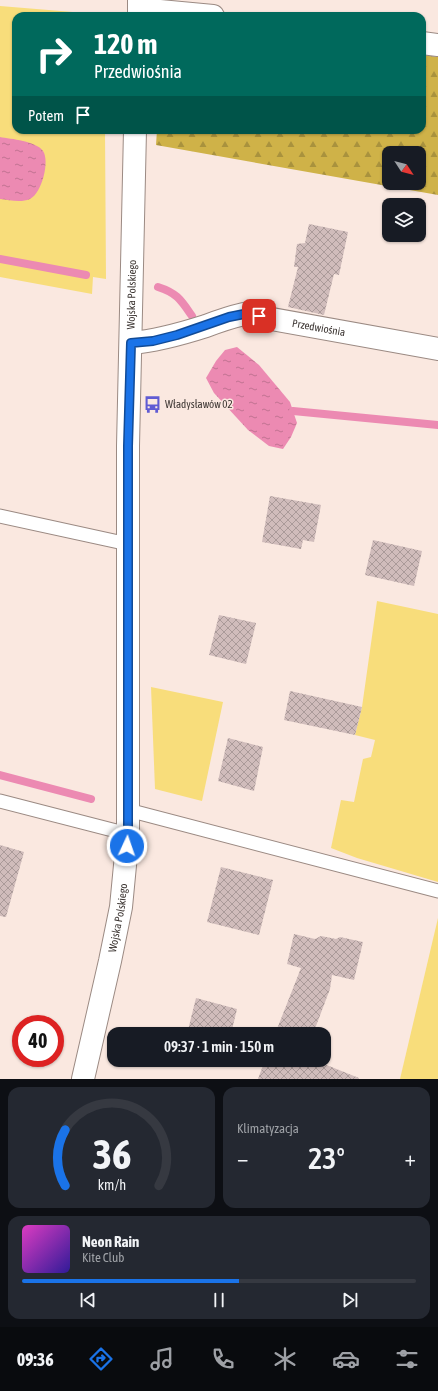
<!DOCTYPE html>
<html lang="pl">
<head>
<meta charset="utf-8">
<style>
	body { margin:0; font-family:"Asap Condensed",sans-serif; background:#242831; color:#f1f3f6; height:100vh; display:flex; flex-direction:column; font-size:15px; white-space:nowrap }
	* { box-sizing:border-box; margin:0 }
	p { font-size:13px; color:#9ea1a6 }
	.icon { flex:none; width:22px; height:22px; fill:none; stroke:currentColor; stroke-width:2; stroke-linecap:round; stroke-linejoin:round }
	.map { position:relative; height:1079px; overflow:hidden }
	.drawer { display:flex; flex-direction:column; gap:8px; padding:8px; background:#0d0f14; flex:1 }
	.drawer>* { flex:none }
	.guide { position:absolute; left:12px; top:12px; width:414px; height:122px; border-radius:12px; box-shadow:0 1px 3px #0004; background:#00695c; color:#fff; overflow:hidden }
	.needle { width:26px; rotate:126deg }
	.tools { position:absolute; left:382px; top:146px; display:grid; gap:8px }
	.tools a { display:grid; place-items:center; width:44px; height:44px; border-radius:8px; background:#171b24; box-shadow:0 1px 3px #0004; font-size:20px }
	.speed { position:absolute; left:12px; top:1015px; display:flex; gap:8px; font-size:20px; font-weight:700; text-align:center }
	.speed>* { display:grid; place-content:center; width:52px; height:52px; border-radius:50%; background:#171b24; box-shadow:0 1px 3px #0004; line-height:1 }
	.speed .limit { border:6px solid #d22; background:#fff; color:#111 }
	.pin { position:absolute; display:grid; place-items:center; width:34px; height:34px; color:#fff; margin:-17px; border-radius:8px; box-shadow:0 2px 6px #0006 }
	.me { position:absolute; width:44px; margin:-22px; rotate:3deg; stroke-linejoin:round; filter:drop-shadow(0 0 3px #0008) }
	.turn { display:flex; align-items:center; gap:14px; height:84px; padding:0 16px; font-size:18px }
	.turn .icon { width:52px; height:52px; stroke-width:2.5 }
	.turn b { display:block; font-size:28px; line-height:34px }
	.then { display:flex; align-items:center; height:38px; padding:0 16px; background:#0003; gap:8px; font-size:15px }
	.big { font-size:30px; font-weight:600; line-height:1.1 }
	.drawer .card { flex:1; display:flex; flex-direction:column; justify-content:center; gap:6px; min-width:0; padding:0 14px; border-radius:12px; background:#242831 }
	.drawer .dial { align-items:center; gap:0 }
	.dial svg { height:104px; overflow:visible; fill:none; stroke:#363941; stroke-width:7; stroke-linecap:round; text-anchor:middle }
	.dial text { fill:#f1f3f6; stroke:none }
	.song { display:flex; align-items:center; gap:12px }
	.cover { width:48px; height:48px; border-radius:6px; background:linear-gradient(135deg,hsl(310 70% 55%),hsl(250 70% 35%)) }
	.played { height:4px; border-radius:2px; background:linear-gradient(90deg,#1a73e8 55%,#363941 55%) }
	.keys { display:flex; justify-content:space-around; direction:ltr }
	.heat { display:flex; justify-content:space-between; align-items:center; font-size:22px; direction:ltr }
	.drawer .tiles { flex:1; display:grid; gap:8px; grid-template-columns:1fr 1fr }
	.card:last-child { grid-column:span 2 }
	.trip { position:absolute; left:107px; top:1027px; width:224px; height:40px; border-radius:12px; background:#171b24; box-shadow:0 1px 3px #0004; font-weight:600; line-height:40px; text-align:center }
	.dock { display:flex; height:64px; justify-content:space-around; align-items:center; background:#090b0e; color:#9ea1a6 }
	.dock .icon { width:28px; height:28px }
	.dock .on { color:#1a73e8 }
	.dock b { font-size:18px; color:#f1f3f6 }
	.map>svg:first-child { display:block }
	.grass { fill:#f8dd7b }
	.forest { fill:url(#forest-firs); fill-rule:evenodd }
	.water { fill:url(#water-ripples) }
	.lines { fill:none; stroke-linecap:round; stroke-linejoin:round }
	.stream { stroke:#ec8ab2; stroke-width:8 }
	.building { fill:url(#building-cross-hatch) }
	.service-casing { stroke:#9b8a83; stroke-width:15 }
	.minor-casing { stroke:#9b8a83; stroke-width:24 }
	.tertiary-casing { stroke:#9b8a83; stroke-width:24 }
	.service { stroke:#fff; stroke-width:13 }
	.minor { stroke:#fff; stroke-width:22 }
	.tertiary { stroke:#fff; stroke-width:22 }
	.route-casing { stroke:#114b97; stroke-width:10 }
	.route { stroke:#1a73e8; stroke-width:7 }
	.labels { text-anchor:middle; stroke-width:3; stroke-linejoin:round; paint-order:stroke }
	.street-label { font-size:11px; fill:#3d3633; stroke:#fae8e0 }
	.poi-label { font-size:11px; fill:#3d3633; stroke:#fae8e0; text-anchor:start }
</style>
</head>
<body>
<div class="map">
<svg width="438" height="1079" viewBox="0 0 438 1079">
	<defs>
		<pattern id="forest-firs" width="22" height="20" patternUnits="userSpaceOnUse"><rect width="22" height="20" fill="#cfb248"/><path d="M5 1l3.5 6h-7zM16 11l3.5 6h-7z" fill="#a9923d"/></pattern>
		<pattern id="water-ripples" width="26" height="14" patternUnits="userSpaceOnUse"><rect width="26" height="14" fill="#ec8ab2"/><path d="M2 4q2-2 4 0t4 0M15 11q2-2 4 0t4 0" fill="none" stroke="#c07291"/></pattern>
		<pattern id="building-cross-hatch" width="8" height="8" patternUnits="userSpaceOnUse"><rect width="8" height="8" fill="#d0bcbb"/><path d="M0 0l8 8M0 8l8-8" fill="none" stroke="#aa9a99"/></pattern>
	</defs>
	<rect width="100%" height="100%" fill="#fae8e0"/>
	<g class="grass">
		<path d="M0,6L97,14L98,16H16V130H105L106,279L93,277L92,294L0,277Z"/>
		<path d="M377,601L438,614V882L357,858L331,848L341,800L354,802L363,759L371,757L375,740L355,735L362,707Z"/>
		<path d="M151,687L223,702L202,801L155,789Z"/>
		<path d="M438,918V1079H400Z"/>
	</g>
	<path class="forest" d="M422,55L438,57V195L156,145L157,130H422ZM389,153H419V183H389Z"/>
	<g class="water">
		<path d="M0,137C11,139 36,141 43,151C50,161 42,193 30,199C21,203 9,200 0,199Z"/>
		<path d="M237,347L259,365L290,402L297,423L291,437L283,449L269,446L248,430L214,393L206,378L216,361L225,350Z"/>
	</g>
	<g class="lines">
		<g class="stream">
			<path d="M0,259L86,275"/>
			<path d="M158,287C177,293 181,300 192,316"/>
			<path d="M293,411L438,425"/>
			<path d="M0,775L91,799"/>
		</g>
	</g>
	<g class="building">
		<path d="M309,224L348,232L339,275L334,274L324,315L288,307L298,267H294L297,244L305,243Z"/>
		<path d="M270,496L321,505L314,542L303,540L301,549L262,542Z"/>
		<path d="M373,540L422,551L414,586L365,575Z"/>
		<path d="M219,615L256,623L246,664L209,655Z"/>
		<path d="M290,691L362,707L355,735L284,720Z"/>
		<path d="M228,738L263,747L254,791L218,781Z"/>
		<path d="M0,845L24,852L6,917L0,916Z"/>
		<path d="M221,867L273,880L259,935L207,922Z"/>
		<path d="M294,934L315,939L321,936L336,939L340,937L363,942L354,980L332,975L330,989L313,1034H275L301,968L287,964Z"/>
		<path d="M196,998L237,1009L231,1034H187Z"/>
		<path d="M265,1060H314L359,1078L358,1079H258Z"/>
	</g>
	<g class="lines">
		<defs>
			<g id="service">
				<path d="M0,516L128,544"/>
				<path d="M0,801L128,834"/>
				<path d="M128,810L438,891"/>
			</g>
			<g id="minor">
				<path d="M139,9L213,16"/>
				<path d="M422,43L438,45"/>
				<path id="s1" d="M131,343C157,341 181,334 206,326C219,321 231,317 244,314L438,349"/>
			</g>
			<g id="tertiary">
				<path d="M139,0V16"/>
				<path id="s2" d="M83,1079L110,961L121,907L128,834V446L135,130"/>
			</g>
		</defs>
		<use href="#service" class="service-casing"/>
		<use href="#minor" class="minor-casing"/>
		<use href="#tertiary" class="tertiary-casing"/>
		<use href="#service" class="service"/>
		<use href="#minor" class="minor"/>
		<use href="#tertiary" class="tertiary"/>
	</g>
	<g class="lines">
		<defs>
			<path id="route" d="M127,846L128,834V446L131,343L153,341L177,335L229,317L244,314L259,316"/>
		</defs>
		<use href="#route" class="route-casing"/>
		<use href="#route" class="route"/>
	</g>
	<defs>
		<symbol id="bus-bare" viewBox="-9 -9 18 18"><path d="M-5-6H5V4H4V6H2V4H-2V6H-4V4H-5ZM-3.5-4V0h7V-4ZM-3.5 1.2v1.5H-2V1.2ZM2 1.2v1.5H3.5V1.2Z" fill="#605bd3" stroke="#fae8e0" stroke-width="2.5" paint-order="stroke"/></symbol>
	</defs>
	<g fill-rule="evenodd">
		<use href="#bus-bare" x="140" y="392" width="25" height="25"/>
	</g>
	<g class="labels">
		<g class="street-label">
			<text dy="4" stroke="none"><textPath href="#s2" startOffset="789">Wojska Polskiego</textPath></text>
			<text dy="4" stroke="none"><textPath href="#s1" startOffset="193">Przedwiośnia</textPath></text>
			<text dy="4" stroke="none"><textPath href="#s2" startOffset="165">Wojska Polskiego</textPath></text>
		</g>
		<g class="poi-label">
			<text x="165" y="408">Władysławów 02</text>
		</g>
	</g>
</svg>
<div class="tools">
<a><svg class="needle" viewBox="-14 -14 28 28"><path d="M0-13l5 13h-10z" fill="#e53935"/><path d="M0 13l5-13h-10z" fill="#9ea1a6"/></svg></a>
<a><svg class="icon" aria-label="layers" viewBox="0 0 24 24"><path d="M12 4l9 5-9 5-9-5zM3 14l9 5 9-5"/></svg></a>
</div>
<div class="speed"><div class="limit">40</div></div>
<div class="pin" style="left:259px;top:316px;background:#d93025"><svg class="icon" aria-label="arrive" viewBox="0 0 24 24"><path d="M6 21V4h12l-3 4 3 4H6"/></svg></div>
<svg class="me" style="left:127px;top:846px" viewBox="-20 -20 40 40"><circle r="17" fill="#1a73e8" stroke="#fff" stroke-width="3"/><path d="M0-11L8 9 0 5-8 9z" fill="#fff"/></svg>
<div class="trip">09:37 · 1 min · 150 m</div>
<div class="guide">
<div class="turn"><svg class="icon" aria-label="right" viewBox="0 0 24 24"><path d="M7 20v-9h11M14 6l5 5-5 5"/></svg><div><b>120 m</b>Przedwiośnia</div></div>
<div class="then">Potem<svg class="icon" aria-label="arrive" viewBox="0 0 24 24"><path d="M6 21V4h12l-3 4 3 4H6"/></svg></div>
</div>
</div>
<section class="drawer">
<div class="tiles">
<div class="card dial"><svg viewBox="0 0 100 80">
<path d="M14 69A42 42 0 1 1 86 69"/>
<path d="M14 69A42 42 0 0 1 14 26" stroke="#1a73e8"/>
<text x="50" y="56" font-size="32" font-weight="700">36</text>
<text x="50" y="72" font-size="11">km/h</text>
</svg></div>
<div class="card"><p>Klimatyzacja</p>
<div class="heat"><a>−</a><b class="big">23°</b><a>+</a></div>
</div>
<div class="card">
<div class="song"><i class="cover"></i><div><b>Neon Rain</b><p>Kite Club</p></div></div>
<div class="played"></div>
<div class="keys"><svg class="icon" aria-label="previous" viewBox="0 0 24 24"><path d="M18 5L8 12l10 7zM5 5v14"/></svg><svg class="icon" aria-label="pause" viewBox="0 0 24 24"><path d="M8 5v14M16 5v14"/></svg><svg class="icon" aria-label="next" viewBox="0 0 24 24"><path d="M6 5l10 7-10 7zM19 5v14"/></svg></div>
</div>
</div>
</section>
<nav class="dock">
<b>09:36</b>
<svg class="icon on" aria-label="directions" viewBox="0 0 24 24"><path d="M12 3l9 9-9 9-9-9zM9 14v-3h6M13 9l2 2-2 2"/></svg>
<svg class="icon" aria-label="music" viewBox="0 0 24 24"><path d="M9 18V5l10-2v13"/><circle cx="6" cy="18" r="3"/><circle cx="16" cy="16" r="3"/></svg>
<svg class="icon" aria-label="phone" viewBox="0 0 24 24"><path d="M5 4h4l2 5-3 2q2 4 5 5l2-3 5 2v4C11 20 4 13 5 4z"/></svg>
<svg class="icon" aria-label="climate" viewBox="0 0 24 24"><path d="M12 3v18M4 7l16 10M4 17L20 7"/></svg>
<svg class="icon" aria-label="car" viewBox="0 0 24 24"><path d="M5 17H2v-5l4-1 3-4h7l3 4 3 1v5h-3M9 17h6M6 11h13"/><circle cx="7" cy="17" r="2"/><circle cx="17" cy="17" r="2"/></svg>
<svg class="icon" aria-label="filters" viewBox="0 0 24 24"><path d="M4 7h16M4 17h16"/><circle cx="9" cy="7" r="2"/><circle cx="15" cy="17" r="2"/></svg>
</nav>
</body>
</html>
